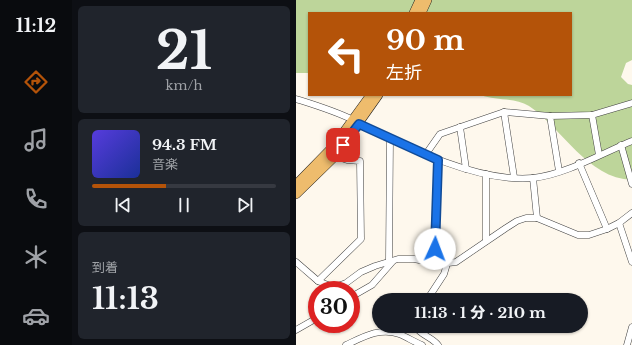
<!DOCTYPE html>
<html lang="ja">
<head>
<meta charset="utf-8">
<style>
	body { margin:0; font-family:"Libre Baskerville","Noto Sans JP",serif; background:#20242c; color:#f1f3f6; height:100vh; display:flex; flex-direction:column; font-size:15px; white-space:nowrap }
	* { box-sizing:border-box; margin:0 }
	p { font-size:13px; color:#9ea1a6 }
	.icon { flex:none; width:22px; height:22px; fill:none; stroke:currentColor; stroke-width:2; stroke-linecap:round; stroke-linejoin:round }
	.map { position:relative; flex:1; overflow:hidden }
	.sheet { display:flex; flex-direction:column; gap:6px; padding:6px; background:#0d0f14; width:224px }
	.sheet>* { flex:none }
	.top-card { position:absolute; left:12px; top:12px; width:264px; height:84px; border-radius:0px; box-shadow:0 1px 3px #0004; background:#b45309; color:#fff; overflow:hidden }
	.speed { position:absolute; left:12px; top:281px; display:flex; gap:8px; font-size:20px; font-weight:700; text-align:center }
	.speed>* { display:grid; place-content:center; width:52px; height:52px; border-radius:50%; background:#171b24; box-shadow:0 1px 3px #0004; line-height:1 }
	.speed .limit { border:6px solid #d22; background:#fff; color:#111 }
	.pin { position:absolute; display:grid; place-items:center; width:34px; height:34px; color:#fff; margin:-17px; border-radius:8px; box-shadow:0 2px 6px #0006 }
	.me { position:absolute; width:44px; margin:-22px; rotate:2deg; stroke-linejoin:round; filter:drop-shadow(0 0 3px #0008) }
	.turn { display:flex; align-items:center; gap:14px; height:84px; padding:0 12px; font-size:18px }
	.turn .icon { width:52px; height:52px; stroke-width:2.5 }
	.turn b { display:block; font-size:28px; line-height:34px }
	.big { font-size:30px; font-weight:800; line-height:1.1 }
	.sheet .tile { flex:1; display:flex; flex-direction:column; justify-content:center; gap:6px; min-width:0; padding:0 14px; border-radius:6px; background:#20242c }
	.sheet .dial { align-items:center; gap:0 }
	.dial b { font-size:52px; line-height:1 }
	.song { display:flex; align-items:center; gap:12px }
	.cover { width:48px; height:48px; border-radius:6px; background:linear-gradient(135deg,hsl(250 70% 55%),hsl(230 70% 35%)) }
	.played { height:4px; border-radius:2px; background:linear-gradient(90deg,#b45309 40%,#363941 40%) }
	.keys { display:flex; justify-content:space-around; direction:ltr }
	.trip { position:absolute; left:76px; top:293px; width:216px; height:40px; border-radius:20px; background:#171b24; box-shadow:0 1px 3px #0004; font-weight:800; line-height:40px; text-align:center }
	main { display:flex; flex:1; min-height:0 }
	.tabs { display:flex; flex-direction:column; width:72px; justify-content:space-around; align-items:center; background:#090b0e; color:#9ea1a6 }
	.tabs .icon { width:28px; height:28px }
	.tabs .selected { color:#b45309 }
	.tabs b { font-size:18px; color:#f1f3f6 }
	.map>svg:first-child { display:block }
	.forest { fill:#bdd59a }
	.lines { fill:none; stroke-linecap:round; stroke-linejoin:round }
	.minor-casing { stroke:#404040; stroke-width:7 }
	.primary-casing { stroke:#1e1e1e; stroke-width:10 }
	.minor { stroke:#fff; stroke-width:6 }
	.primary { stroke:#eebc6d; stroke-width:9 }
	.route-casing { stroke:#114b97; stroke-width:10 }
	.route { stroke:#1a73e8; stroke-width:7 }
</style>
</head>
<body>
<main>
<nav class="tabs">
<b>11:12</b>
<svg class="icon selected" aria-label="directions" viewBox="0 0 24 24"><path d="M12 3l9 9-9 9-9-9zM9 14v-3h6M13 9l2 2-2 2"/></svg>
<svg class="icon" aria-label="music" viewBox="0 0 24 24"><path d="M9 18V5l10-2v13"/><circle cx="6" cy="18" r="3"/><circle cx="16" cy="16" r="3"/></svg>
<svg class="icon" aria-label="phone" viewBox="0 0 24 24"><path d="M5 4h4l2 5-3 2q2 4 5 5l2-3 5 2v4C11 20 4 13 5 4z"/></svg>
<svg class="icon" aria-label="climate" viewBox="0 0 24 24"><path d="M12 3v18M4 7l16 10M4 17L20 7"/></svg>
<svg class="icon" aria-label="car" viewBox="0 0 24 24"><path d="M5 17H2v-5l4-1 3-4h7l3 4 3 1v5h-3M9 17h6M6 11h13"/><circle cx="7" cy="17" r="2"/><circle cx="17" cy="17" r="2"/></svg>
</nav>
<section class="sheet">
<div class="tile dial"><b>21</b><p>km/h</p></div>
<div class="tile">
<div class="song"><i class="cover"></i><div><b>94.3 FM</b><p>音楽</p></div></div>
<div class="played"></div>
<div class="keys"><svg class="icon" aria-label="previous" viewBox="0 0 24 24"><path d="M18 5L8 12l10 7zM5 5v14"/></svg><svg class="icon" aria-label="pause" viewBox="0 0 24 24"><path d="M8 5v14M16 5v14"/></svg><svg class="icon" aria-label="next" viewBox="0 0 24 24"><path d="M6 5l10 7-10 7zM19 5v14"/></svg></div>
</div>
<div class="tile"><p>到着</p><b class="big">11:13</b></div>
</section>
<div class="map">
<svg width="336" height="345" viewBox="0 0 336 345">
	<rect width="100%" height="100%" fill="#fef8ed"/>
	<path class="forest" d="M0,0H336V60L330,63L325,77L332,84L336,85V180C291,178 267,129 233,106C218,97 199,101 185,95H275V13H13V73H0Z"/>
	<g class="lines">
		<defs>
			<g id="minor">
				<path d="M0,99C19,105 39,111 57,120C107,145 179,183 237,178C268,175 307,153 336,141"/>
				<path d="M296,115L303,155"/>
				<path d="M164,127L170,169"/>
				<path d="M325,145L336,184"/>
				<path d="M130,154L144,134L208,112"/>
				<path d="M283,163L311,229"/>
				<path d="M263,171L254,116L296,115L336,103"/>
				<path d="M218,177L208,112L254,116"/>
				<path d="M237,178L241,218"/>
				<path d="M323,223L336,262"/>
				<path d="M190,241V174"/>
				<path d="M93,261L94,138"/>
				<path d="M0,262L22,281L34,286H42L50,283L65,272L79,266L102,259H118L144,264L160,262L210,228L221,221L230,218H241L282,235H293L311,229L323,223L336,213"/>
				<path d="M139,264L142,160"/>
				<path d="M22,281L65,239L64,161L51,160L39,156"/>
				<path d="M55,297L76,285L97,261"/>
				<path d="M131,300L148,274L151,264"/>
				<path d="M119,326C124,335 136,337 142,345"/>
				<path d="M0,330L21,318"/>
				<path d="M50,345C67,337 84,327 103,334C111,337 118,342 126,345"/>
				<path d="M331,345L336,327"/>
			</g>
			<g id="primary">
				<path d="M118,13L124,0"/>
				<path d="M125,13L131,0"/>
				<path d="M0,185L38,146L75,95"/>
				<path d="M0,194L39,156L82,95"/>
			</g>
		</defs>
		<use href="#minor" class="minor-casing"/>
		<use href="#primary" class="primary-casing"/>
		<use href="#minor" class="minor"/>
		<use href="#primary" class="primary"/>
	</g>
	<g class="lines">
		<defs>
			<path id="route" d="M47,145L63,124L142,160L139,249"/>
		</defs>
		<use href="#route" class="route-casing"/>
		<use href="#route" class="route"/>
	</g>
</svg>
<div class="speed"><div class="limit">30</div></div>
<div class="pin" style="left:47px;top:145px;background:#d93025"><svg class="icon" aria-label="arrive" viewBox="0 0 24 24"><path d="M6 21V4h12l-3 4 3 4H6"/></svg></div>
<svg class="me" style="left:139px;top:249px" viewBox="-20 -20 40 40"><circle r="19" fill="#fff"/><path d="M0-13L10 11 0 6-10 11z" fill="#1a73e8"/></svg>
<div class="trip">11:13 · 1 分 · 210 m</div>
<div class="top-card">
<div class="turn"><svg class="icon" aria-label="left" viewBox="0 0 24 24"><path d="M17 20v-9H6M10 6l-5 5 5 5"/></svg><div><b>90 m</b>左折</div></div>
</div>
</div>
</main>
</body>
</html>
